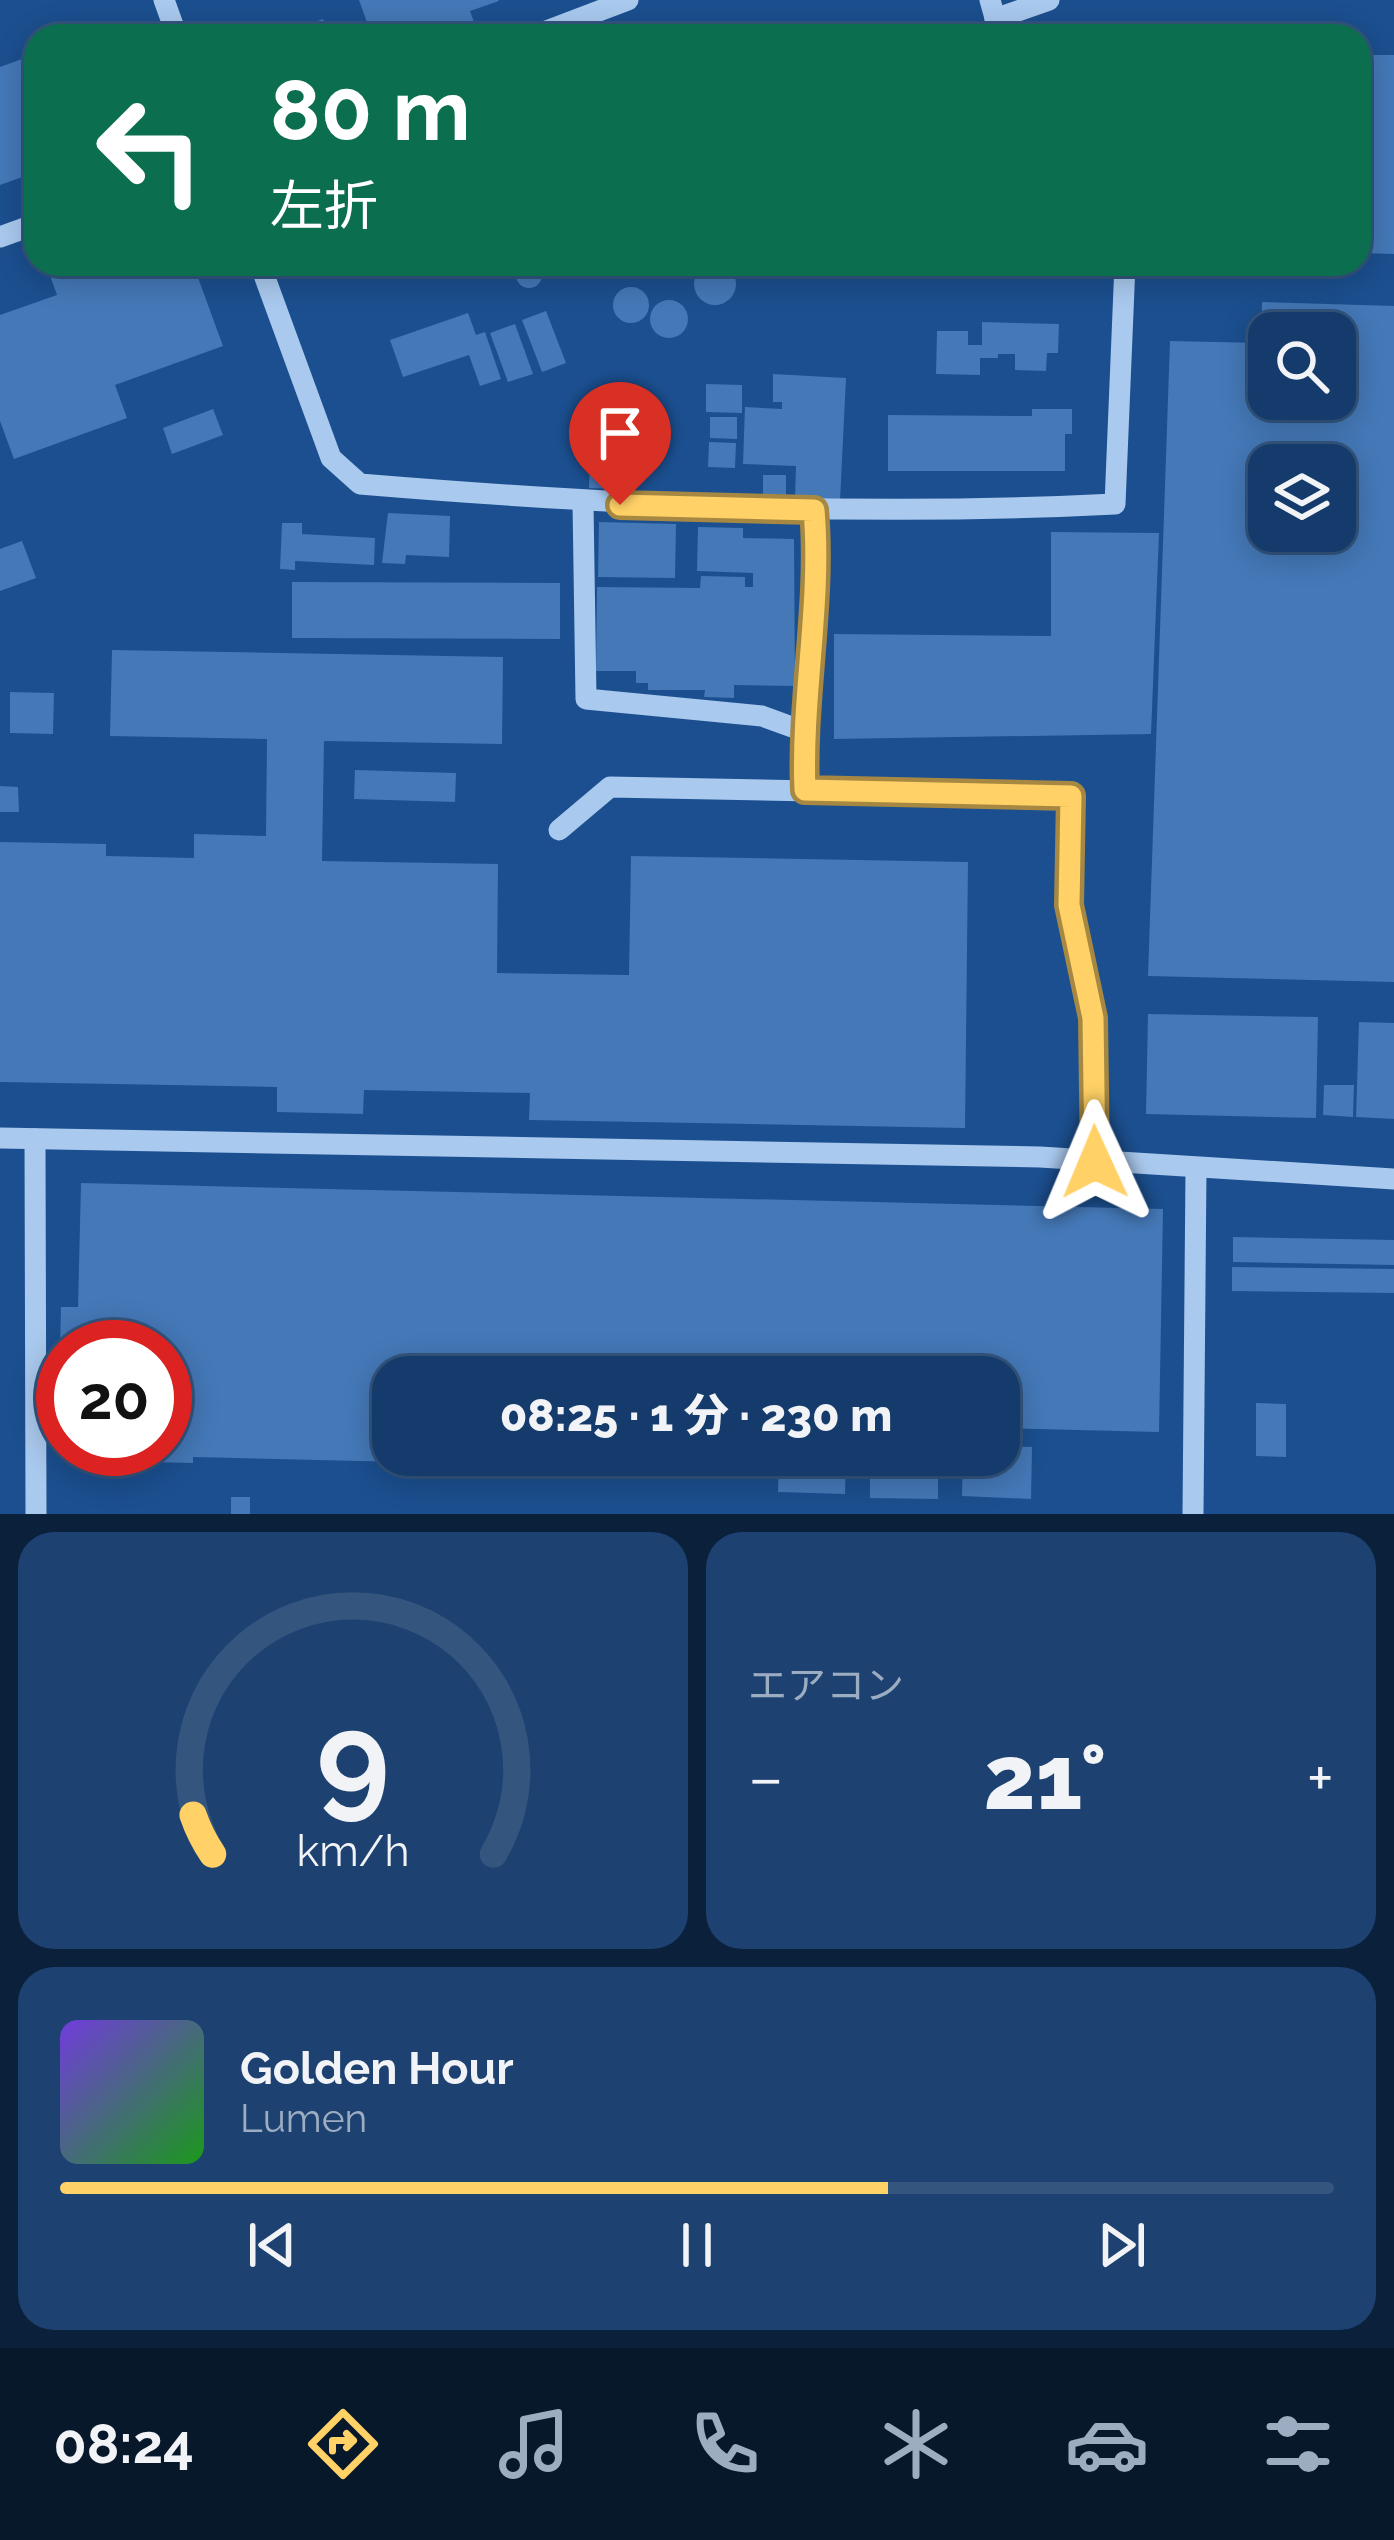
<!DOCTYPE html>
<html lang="ja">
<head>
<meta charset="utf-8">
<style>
	body { margin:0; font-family:Raleway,"Noto Sans JP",sans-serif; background:#1d4271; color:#f1f3f6; height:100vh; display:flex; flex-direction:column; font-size:45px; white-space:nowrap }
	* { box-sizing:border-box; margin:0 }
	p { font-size:39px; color:#9dadc1 }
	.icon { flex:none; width:66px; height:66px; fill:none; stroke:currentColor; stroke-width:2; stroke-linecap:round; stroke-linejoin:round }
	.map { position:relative; height:1514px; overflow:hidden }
	.sheet { display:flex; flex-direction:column; gap:18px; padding:18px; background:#0b203b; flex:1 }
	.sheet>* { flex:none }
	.banner { position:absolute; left:24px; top:24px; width:1347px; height:252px; border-radius:36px; box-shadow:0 6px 30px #0003,0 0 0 3px #33557e; background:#0b6e4f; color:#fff; overflow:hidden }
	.fabs { position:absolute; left:1248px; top:312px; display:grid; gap:24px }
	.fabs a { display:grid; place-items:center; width:108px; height:108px; border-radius:24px; background:#143b6b; box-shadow:0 6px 30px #0003,0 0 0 3px #33557e; font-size:60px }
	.speed { position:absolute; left:36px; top:1320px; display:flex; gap:24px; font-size:60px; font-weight:700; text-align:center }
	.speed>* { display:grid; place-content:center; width:156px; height:156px; border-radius:50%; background:#143b6b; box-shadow:0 6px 30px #0003,0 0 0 3px #33557e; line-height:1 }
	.speed .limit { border:18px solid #d22; background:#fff; color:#111 }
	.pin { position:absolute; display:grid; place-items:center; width:102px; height:102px; color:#fff; margin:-123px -51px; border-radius:50% 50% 50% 0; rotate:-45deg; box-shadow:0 0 12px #0007 }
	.pin .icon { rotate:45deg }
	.me { position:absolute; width:132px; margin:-66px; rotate:359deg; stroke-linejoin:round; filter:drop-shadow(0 0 9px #0008) }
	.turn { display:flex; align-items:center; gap:42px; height:252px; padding:0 48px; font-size:54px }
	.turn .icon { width:156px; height:156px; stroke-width:2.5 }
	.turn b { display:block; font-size:84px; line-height:102px }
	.big { font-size:90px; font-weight:800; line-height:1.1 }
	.sheet .card { flex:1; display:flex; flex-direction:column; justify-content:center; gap:18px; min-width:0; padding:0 42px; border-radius:36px; background:#1d4271 }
	.sheet .dial { align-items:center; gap:0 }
	.dial svg { height:312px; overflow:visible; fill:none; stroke:#33557e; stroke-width:7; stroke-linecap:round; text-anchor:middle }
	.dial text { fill:#f1f3f6; stroke:none }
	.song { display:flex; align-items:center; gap:36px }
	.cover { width:144px; height:144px; border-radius:18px; background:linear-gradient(135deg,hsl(260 70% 55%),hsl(120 70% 35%)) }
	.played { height:12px; border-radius:6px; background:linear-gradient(90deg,#ffd166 65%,#33557e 65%) }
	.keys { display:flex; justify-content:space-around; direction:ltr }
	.heat { display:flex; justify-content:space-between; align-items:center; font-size:66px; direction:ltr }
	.sheet .tiles { flex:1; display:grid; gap:18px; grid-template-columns:1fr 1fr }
	.card:last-child { grid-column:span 2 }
	.trip { position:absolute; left:372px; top:1356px; width:648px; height:120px; border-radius:36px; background:#143b6b; box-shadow:0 6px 30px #0003,0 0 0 3px #33557e; font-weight:800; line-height:120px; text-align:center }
	.tabs { display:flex; height:192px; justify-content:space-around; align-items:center; background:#08182b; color:#9dadc1 }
	.tabs .icon { width:84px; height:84px }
	.tabs .active { color:#ffd166 }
	.tabs b { font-size:54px; color:#f1f3f6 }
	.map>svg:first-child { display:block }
	.building { fill:#4478b7; fill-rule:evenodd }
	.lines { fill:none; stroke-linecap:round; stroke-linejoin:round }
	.minor { stroke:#a9c9ee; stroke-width:21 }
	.route-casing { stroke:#a68842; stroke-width:30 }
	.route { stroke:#ffd166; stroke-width:21 }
</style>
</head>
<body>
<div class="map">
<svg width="1394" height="1514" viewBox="0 0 1394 1514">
	<rect width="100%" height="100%" fill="#1b4f8f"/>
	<g class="building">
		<path d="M359,0H498L499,1L470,11L479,36H372Z"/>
		<path d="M323,19L329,36H279V35Z"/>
		<path d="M36,54V172L0,185V67Z"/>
		<path d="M1359,55H1394V254L1359,253Z"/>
		<circle cx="529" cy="275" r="13"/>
		<circle cx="715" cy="284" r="21"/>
		<path d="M64,264H193L223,346L115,385L127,418L14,459L0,421V315L57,295L48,270Z"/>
		<circle cx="631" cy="305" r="18"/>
		<circle cx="669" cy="319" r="19"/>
		<path d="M1262,302L1394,306V982L1148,976L1170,341L1261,343ZM1269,333H1335V399H1269ZM1269,465H1335V531H1269Z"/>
		<path d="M546,311L566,363L542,372L522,320Z"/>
		<path d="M468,313L476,335L485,332L501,379L480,386L469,355L403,377L390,340Z"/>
		<path d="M982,322L1059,324L1058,353H1047L1046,371L1015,370V354H998V358H980V375L936,374L937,331H968V345H982Z"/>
		<path d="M515,324L533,374L508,382L490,333Z"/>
		<path d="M773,374L846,378L840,501L795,499L796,466L743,464L745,407L782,409V402H773Z"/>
		<path d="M706,384L742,385V413L706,412Z"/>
		<path d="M595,402L618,403L617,420H594Z"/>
		<path d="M213,409L223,435L172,454L163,428Z"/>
		<path d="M1032,409H1072V434H1065V471H888V415L1032,416Z"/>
		<path d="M710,417H737V439L710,438Z"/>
		<path d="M591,424L616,425L615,489L589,488Z"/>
		<path d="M709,442L736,443L735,468L708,467Z"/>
		<path d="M763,475H786V495L763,494Z"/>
		<path d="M388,513L450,516L449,557L406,555L405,564L382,563Z"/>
		<path d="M599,522L676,524L675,578L598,577Z"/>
		<path d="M282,523H302V534L375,538L374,565L295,561V570L280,569Z"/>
		<path d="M698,527L743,528V538L794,539L795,686L734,685V698L704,697L705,690H648V683H636V671H596L597,587L700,588L701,576L745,577V587H753V573L697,571Z"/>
		<path d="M1051,532L1159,533L1151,734L834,739V634L1051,636Z"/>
		<path d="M22,541L36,578L0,591V549Z"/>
		<path d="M292,582L560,583V639L292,638Z"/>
		<path d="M112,650L503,657L502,744L324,741L322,861L498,864L497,973L629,975L631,856L968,862L965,1128L529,1120L530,1093L364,1090L363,1114L277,1112V1087L0,1082V842L106,844V856L194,858V834L266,836L267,739L110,736Z"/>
		<path d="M10,692L54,693L53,734L10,733Z"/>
		<path d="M355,770L456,773L455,802L354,799Z"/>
		<path d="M0,786L18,787L19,812H0Z"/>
		<path d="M1148,1014L1318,1017L1316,1118L1146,1114Z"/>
		<path d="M1359,1022L1394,1023V1119L1356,1117Z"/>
		<path d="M1324,1085H1354L1353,1117L1323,1115Z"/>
		<path d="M81,1183L1163,1209L1159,1432L999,1428V1377H393V1455H663V1468L193,1457V1463L68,1460V1449H165V1347H60L61,1307H78Z"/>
		<path d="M1233,1237L1394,1240V1265L1233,1262Z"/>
		<path d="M1232,1267L1394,1269V1293L1232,1291Z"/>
		<path d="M1256,1403L1286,1404V1457L1256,1456Z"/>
		<path d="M999,1446L1032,1447L1031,1499L962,1496L963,1455H999Z"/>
		<path d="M779,1455H846L845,1494L778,1492Z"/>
		<path d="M870,1455H938V1499L870,1498Z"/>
		<rect x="231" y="1497" width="19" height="17"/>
	</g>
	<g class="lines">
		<g class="minor">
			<path d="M164,0L177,36"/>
			<path d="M990,0L1000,36"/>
			<path d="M995,19L1049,0"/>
			<path d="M533,36L628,0"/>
			<path d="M0,237L36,224"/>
			<path d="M260,264L331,458L360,484C613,505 862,517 1115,504L1125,264"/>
			<path d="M583,503L586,699L762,716L803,731L805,791"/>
			<path d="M803,731L817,546L814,510"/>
			<path d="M559,830L610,787L1071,796L1069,905L1093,1019L1095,1162"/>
			<path d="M0,1138L1040,1157L1394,1179"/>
			<path d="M35,1139L36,1514"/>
			<path d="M1193,1514L1196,1169"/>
		</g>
	</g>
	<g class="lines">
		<defs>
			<path id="route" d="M620,505L814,510C822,603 801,697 805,790L1071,796L1069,905L1093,1018L1095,1162"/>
		</defs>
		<use href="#route" class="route-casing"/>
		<use href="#route" class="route"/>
	</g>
</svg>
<div class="fabs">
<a><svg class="icon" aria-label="search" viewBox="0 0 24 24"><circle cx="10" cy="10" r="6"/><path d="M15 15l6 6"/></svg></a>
<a><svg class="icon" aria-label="layers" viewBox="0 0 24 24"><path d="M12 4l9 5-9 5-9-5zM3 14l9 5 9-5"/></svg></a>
</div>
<div class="speed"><div class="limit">20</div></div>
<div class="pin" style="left:620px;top:505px;background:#d93025"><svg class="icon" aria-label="arrive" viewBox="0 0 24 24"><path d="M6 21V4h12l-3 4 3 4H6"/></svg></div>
<svg class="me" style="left:1095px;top:1162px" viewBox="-20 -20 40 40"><path d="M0-17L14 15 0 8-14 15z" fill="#ffd166" stroke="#fff" stroke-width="4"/></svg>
<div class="trip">08:25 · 1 分 · 230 m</div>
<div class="banner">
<div class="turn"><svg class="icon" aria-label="left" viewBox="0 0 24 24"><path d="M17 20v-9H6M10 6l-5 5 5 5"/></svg><div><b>80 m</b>左折</div></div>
</div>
</div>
<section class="sheet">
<div class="tiles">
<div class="card dial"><svg viewBox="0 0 100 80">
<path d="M14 69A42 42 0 1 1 86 69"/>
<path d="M14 69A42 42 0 0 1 9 59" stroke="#ffd166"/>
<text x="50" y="56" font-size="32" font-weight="700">9</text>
<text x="50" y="72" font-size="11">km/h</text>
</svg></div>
<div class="card"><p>エアコン</p>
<div class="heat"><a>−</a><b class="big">21°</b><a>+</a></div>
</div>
<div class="card">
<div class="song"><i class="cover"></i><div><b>Golden Hour</b><p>Lumen</p></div></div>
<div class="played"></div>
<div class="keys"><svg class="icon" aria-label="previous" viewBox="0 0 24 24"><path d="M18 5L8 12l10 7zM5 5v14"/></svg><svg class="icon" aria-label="pause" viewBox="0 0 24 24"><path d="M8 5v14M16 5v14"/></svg><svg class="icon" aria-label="next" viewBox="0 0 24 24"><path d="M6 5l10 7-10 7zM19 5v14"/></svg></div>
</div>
</div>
</section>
<nav class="tabs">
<b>08:24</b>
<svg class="icon active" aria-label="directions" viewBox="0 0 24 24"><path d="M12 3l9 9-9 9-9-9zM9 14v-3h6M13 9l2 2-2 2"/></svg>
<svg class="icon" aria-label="music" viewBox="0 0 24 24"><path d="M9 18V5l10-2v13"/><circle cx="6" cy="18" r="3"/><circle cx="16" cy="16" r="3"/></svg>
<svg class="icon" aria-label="phone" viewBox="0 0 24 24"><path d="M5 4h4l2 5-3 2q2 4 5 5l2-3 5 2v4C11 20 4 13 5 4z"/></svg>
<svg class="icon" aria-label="climate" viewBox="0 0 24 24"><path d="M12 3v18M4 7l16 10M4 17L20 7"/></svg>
<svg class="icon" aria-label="car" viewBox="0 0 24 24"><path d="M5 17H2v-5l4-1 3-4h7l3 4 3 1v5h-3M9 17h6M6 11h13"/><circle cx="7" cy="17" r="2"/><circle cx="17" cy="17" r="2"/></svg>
<svg class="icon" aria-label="filters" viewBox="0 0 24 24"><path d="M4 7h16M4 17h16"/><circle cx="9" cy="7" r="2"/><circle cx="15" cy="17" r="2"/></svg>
</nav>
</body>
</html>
